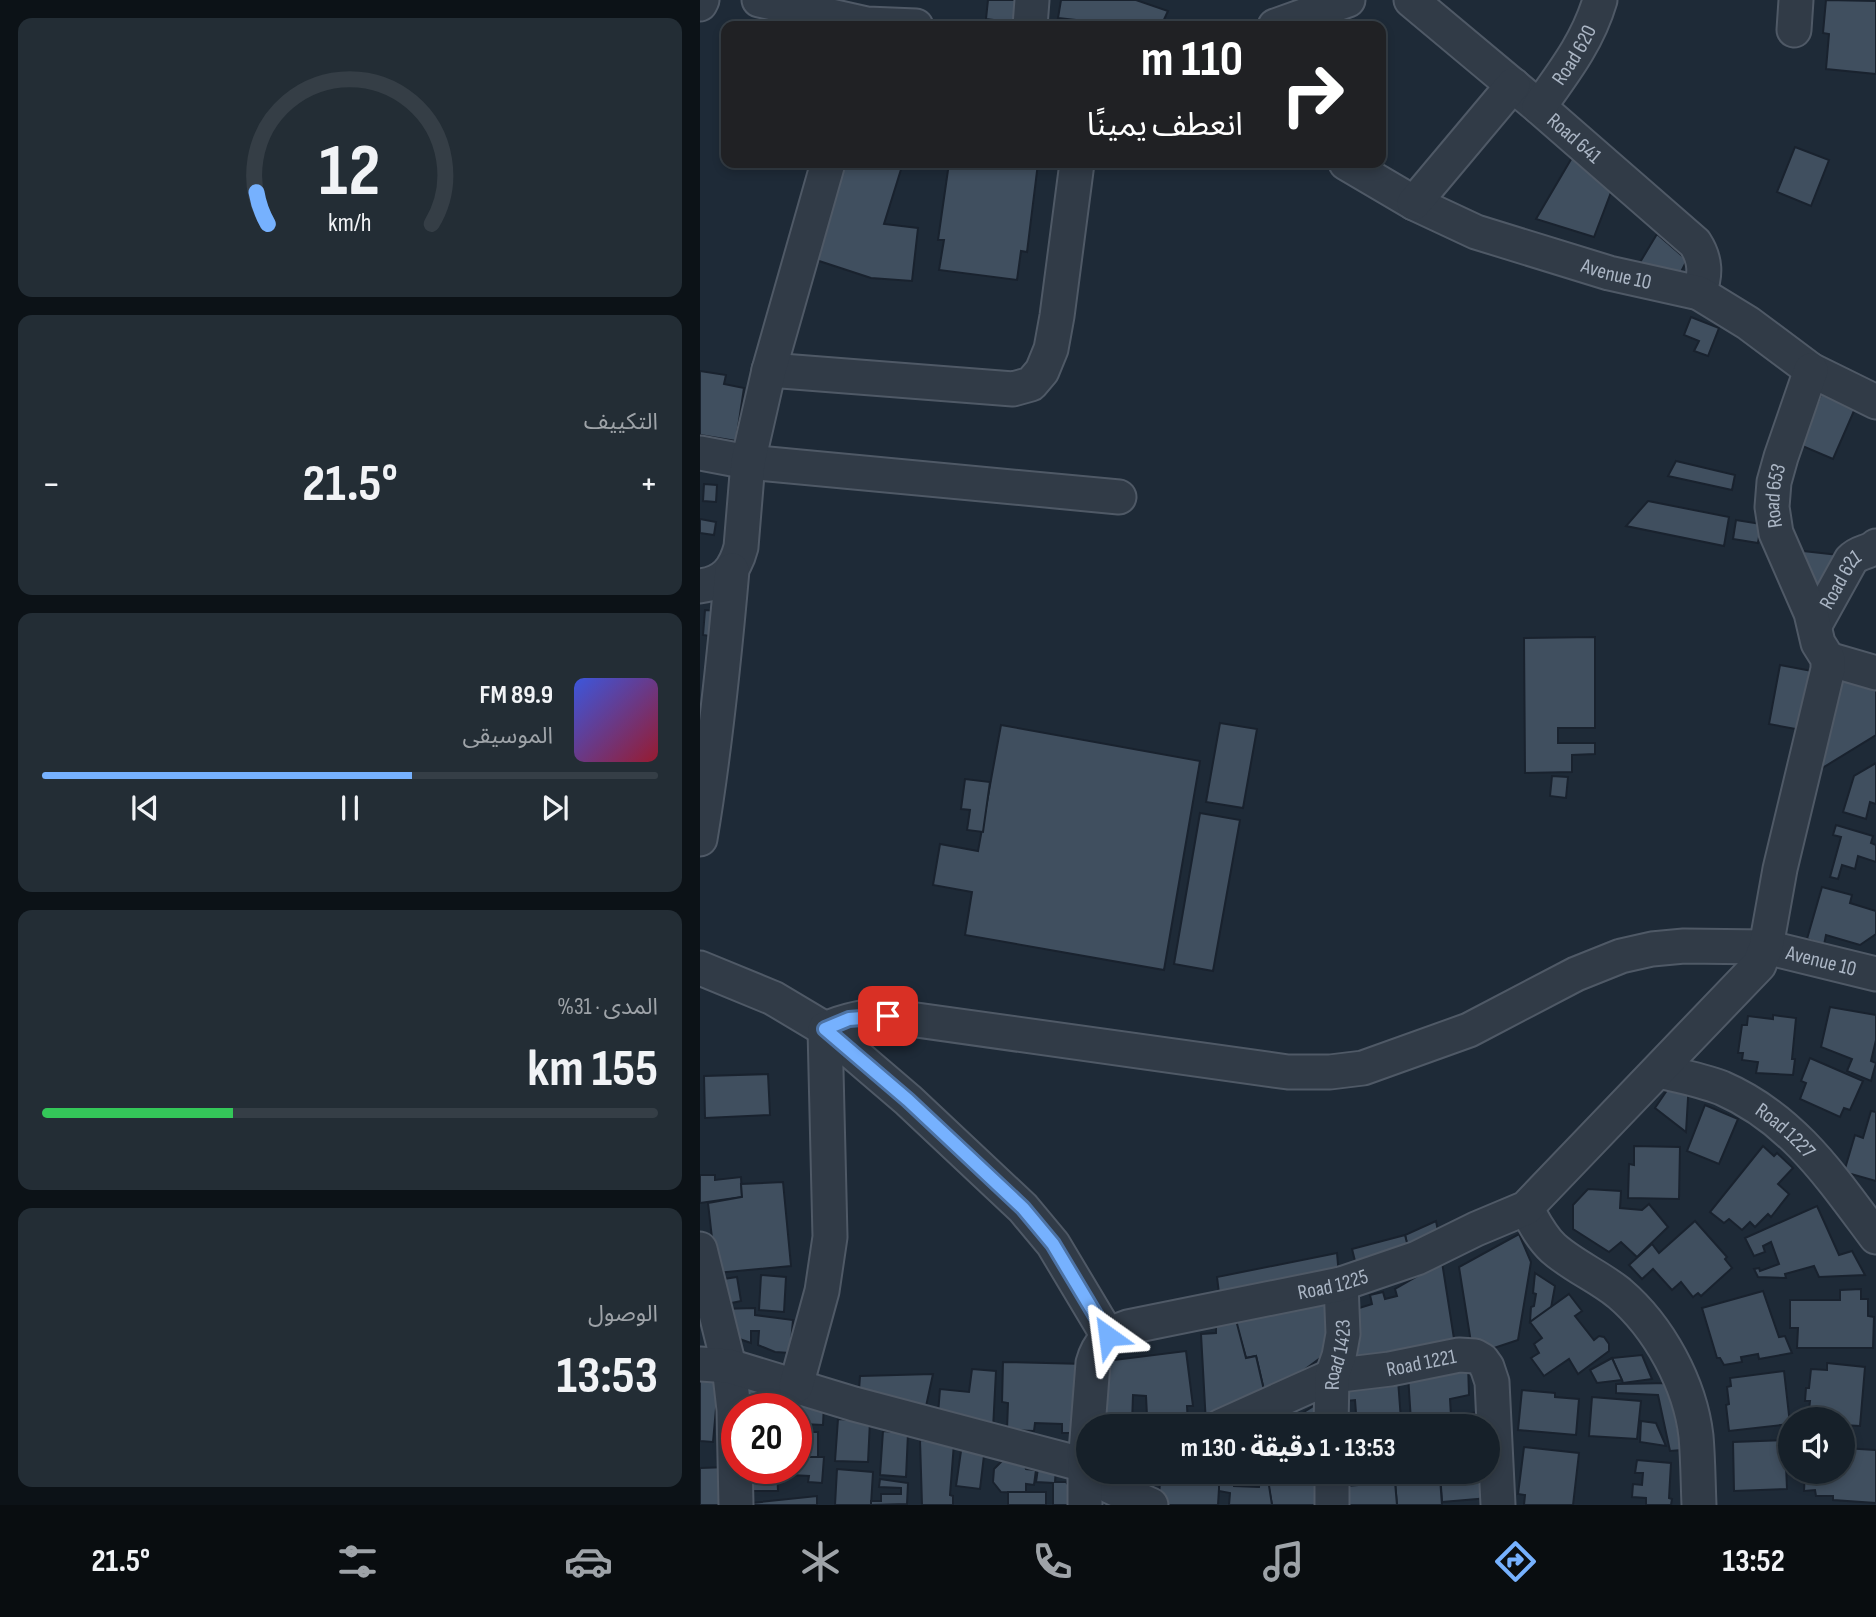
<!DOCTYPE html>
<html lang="ar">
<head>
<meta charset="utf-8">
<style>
	body { margin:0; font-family:"Sofia Sans Condensed","Noto Sans Arabic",sans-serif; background:#232d35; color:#f1f3f6; direction:rtl; height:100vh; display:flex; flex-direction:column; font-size:26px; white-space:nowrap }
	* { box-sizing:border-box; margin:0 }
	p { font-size:23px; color:#9ea3a8 }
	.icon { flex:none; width:38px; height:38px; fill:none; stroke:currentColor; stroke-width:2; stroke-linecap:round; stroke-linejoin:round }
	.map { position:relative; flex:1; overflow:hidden; direction:ltr }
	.details { display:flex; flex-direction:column; gap:18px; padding:18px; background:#0c1217; width:700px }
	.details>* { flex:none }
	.banner { position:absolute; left:21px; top:21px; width:665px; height:147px; border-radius:14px; box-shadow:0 4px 10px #0003,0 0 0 2px #353e46; direction:rtl; background:#202124; color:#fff; overflow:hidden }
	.controls { position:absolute; left:1078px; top:1407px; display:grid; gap:14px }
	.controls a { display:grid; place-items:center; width:77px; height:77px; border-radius:50%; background:#162029; box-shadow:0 4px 10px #0003,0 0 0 2px #353e46; font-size:35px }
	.speed { position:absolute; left:21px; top:1393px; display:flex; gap:14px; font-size:35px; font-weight:700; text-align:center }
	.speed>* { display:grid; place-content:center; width:91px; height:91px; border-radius:50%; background:#162029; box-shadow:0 4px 10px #0003,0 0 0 2px #353e46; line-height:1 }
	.speed .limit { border:10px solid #d22; background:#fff; color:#111 }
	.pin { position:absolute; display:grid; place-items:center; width:60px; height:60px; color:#fff; margin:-30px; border-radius:14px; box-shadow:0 4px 10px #0006 }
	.me { position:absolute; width:77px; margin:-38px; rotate:329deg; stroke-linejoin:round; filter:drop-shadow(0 0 5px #0008) }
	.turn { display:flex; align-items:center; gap:24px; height:147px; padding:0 28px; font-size:32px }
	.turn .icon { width:91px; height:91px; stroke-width:2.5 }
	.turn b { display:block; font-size:49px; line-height:60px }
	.big { font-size:52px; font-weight:700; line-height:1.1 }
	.details .tile { flex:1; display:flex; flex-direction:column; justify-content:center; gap:10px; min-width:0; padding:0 24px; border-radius:14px; background:#232d35 }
	.details .dial { align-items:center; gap:0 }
	.dial svg { height:182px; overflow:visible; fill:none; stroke:#353e46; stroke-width:7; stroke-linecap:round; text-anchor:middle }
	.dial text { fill:#f1f3f6; stroke:none }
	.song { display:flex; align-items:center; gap:21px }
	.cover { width:84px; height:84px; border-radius:10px; background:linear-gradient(135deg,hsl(230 70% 55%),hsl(350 70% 35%)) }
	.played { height:7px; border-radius:4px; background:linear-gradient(90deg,#76b1fe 60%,#353e46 60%) }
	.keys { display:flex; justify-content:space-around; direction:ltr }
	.heat { display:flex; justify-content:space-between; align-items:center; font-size:38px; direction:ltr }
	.charge { height:10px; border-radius:5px; background:linear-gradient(90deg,#34c759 31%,#353e46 0) }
	.trip { position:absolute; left:376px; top:1414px; width:424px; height:70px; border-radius:35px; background:#162029; box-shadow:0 4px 10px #0003,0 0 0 2px #353e46; font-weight:700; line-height:70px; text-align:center; direction:rtl }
	.menu { display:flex; height:112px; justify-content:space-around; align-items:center; background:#090d10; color:#9ea3a8 }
	.menu .icon { width:49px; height:49px }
	.menu .on { color:#76b1fe }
	.menu b { font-size:32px; color:#f1f3f6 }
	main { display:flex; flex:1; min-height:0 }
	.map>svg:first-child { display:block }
	.building { fill:#404f5f; stroke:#19222e; stroke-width:2 }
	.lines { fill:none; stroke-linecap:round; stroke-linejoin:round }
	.minor-casing { stroke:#4f5966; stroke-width:37 }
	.minor { stroke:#313b47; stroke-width:33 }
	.route-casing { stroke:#4d73a5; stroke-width:18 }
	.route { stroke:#76b1fe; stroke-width:12 }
	.labels { text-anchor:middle; stroke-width:7; stroke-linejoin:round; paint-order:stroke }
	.street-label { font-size:21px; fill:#abb6c5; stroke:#17202b }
</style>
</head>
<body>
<main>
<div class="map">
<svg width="1176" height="1505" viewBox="0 0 1176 1505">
	<rect width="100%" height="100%" fill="#1e2a37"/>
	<g class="building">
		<path d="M288,0H330L317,23L286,19Z"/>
		<path d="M361,0H436L468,11L461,26H430L358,18Z"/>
		<path d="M1126,0L1176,1V74L1126,69L1129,34L1123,33Z"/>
		<path d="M1095,147L1129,160L1111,206L1077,192Z"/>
		<path d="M873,156L913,187L894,237L836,219Z"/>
		<path d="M145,163H203L184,224L218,228L212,281L171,278L113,259Z"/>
		<path d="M249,163H338L327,252L321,251L317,280L239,270L244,240H238Z"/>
		<path d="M957,234L987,260L979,276L939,264Z"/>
		<path d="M991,317L1019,328L1008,356L994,351L999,341L984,335Z"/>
		<path d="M0,371L26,375L24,384L44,388L36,441L0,435Z"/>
		<path d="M1123,390L1157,404L1133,459L1100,445Z"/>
		<path d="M976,461L1035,475L1032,490L968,476Z"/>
		<path d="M4,484L17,485L16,502L3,501Z"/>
		<path d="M948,501L1029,517L1024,546L926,526Z"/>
		<path d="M0,519L16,522L14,535L0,533Z"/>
		<path d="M1036,520L1061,524L1058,543L1033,539Z"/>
		<path d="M1103,551L1148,556L1115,589Z"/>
		<path d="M5,610L19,611L17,637L3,635Z"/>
		<path d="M895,637V728H858V743H895V754L872,755V772L825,773L824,638Z"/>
		<path d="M1080,665L1112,671L1101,730L1069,724Z"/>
		<path d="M1141,676L1176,688V735L1111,775Z"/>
		<path d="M520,723L557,729L543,808L506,802Z"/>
		<path d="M301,725L500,761L464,970L265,935L272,892L233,885L240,844L278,851Z"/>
		<path d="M1176,763V804L1170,802L1166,819L1143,812L1154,776Z"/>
		<path d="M852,776L868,777L866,798L850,796Z"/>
		<path d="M265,779L290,782L283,832L267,830L270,810L261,809Z"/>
		<path d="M500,813L540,820L513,971L474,964Z"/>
		<path d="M1136,825L1173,836L1171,843L1176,845V862L1158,856L1155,869L1142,865L1138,879L1130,877L1141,837L1133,835Z"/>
		<path d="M1122,887L1152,895L1150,903L1176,911V934L1160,945L1126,935L1124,945L1107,939Z"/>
		<path d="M1130,1007L1176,1015V1040L1171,1061L1176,1063L1171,1081L1147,1071L1152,1059L1121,1047Z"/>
		<path d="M1073,1015L1096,1018L1092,1059H1095L1093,1075L1056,1073L1058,1062L1042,1060L1043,1053H1038L1042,1025H1047L1048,1016L1073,1019Z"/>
		<path d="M1110,1058L1163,1081L1150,1110L1144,1108L1140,1117L1100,1099L1106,1083L1101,1081Z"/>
		<path d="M68,1074L70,1115L5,1118L4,1076Z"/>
		<path d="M974,1080L989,1081L986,1132L955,1108Z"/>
		<path d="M1005,1105L1038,1119L1019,1164L987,1151Z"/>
		<path d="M1171,1111L1176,1112V1181L1144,1172L1155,1135L1163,1138Z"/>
		<path d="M934,1146L980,1147L979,1199L928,1198L929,1164L934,1165Z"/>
		<path d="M1063,1146L1074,1156L1077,1153L1093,1168L1078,1184L1089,1194L1071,1217L1068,1214L1055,1227L1050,1222L1042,1230L1029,1219L1024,1223L1010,1212Z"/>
		<path d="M0,1175H15V1180L41,1177L42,1197L0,1203Z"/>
		<path d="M83,1182L91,1266L16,1273L8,1203L42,1197L41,1184Z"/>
		<path d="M888,1189L921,1191L920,1208L942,1210L949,1204L968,1227L937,1257L921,1242L909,1252L873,1229V1205Z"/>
		<path d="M1117,1206L1139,1255L1152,1251L1165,1275L1119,1277L1114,1266L1085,1274L1086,1278L1058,1277L1054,1269L1059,1268L1060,1271L1079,1264L1071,1242L1063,1246L1065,1252L1054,1256L1045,1238Z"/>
		<path d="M736,1221L740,1241L709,1252L705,1235Z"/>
		<path d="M995,1221L1027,1257L1025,1259L1032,1268L1001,1296L998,1293L993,1297L981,1282L972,1290L953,1269L942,1279L929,1265L952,1244L959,1253Z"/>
		<path d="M819,1234L831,1262L818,1340L773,1355L759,1267Z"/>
		<path d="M705,1235L710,1255L657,1269L652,1249Z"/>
		<path d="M637,1253L639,1276L519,1293L517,1277Z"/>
		<path d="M742,1262L755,1345L659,1371L649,1318L656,1309L672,1304L670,1295L683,1292L685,1299L697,1296L695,1289Z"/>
		<path d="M835,1273L855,1286L851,1308L830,1322L831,1307L834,1306L836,1294L833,1293Z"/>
		<path d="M61,1275L86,1277L84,1312L59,1310Z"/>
		<path d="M37,1277L41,1301L22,1305L17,1280Z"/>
		<path d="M1161,1289V1299H1168V1316L1174,1317L1173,1348H1097L1098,1328H1090V1300H1140V1290Z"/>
		<path d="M1063,1291L1079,1337L1085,1336L1092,1353L1059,1359L1058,1354L1041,1357L1042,1362L1024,1365L1020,1358H1017L1002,1308Z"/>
		<path d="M869,1294L882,1311L875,1316L894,1340L899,1336L904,1337L909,1344V1351L878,1374L869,1359L844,1376L831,1358L839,1353L834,1344L842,1338L830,1322Z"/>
		<path d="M631,1299L639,1344L592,1379L567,1403L556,1356L546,1358L534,1316Z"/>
		<path d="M55,1308V1315L93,1320L90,1353L75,1352L58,1345L59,1331H51V1343L25,1334L21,1309Z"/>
		<path d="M536,1320L546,1358L556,1356L567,1403L506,1424L501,1334L516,1333V1324Z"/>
		<path d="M486,1351L493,1406H487L488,1426H442L440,1417L447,1416L446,1396L433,1395L432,1424L402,1426L406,1361Z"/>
		<path d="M942,1355L952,1379L923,1383L912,1358Z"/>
		<path d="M912,1358L922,1380L897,1383L890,1370Z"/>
		<path d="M303,1362L386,1364L384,1433H362V1424L335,1423L334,1431L307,1430L308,1403L302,1402Z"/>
		<path d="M1127,1363L1165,1367L1160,1426L1143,1425V1419H1108L1110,1401H1105L1106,1388H1109L1111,1369L1127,1370Z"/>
		<path d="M768,1364L769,1395L750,1399L751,1416L711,1421L708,1375Z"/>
		<path d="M272,1369L296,1371L293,1429L238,1414L240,1389L269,1392Z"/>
		<path d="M1084,1371L1090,1424L1029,1431L1026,1405L1029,1404L1027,1387L1031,1386L1030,1378Z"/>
		<path d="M0,1374L19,1375L13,1442L0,1441Z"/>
		<path d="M233,1374L225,1411L158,1405L160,1376Z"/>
		<path d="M698,1380L701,1420L673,1423V1426H644L643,1415L656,1413L655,1400L636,1402L635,1388Z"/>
		<path d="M42,1383L87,1395L88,1409H44Z"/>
		<path d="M969,1383L982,1450L970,1451L958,1395L916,1393V1384Z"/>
		<path d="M822,1390L855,1393V1397L879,1399L876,1435L818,1430Z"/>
		<path d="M892,1397L941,1401L937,1439L889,1436Z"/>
		<path d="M95,1401L124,1404L123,1425L104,1424V1426H96Z"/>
		<path d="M620,1402L622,1426H568L595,1413L596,1417Z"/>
		<path d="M787,1411L788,1426H715L714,1421Z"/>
		<path d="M138,1419L170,1421L168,1462L135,1461Z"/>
		<path d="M941,1421L956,1423L966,1446L940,1442Z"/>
		<path d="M183,1431L208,1433L206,1477L180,1475Z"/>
		<rect x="96" y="1432" width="22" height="25"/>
		<path d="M220,1440L254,1443L250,1495L253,1496V1505H222Z"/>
		<path d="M1085,1440L1087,1489L1034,1491L1033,1442Z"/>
		<path d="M262,1444L285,1447L280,1489L256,1486Z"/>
		<path d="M824,1447L879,1453L873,1505H824L825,1495L818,1494Z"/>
		<path d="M1143,1448L1176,1450V1503L1133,1500V1496H1116L1115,1490L1104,1491L1105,1472H1143Z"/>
		<path d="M96,1457H124L122,1483L108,1482L109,1476L90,1475V1468H96Z"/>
		<path d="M303,1460L323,1461L326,1469L336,1470L334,1485L326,1484V1493L301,1492L293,1482L294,1469Z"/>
		<path d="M937,1460L971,1463L969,1498L972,1499L971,1505H946V1498L932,1497L933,1484L942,1485L943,1473H935Z"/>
		<path d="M28,1467L30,1505H0V1468Z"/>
		<path d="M338,1468H356L355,1482H366L371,1488L373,1505H353V1483L336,1482Z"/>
		<path d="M47,1469L77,1470L78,1491H49Z"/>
		<path d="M137,1469L173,1472L171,1505H135Z"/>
		<path d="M461,1472H520L518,1505H458Z"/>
		<path d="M537,1472H566L568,1479H553L552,1475L538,1476Z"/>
		<path d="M566,1472H625L627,1505H572Z"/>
		<path d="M740,1472H787L789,1498L742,1502Z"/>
		<path d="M740,1477L742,1505H697L695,1481Z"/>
		<path d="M180,1479L208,1483L207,1504L171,1505V1501H181V1494H201V1488L179,1487Z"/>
		<path d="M560,1479H568L572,1505H529L530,1493L519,1491V1480L534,1481V1486L559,1487Z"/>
		<path d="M695,1482L697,1505H646V1486Z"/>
		<rect x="308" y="1492" width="38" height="13"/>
		<path d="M117,1496V1505H42V1504Z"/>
	</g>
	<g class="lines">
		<defs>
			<g id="minor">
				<path d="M59,0L167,24L216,26"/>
				<path id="s1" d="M711,0L839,107L995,243C1006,260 1006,275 999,293"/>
				<path d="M0,4L2,0"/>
				<path d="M330,26L332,0"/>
				<path d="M575,26L648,0"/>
				<path d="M1094,30L1096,0"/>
				<path id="s2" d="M839,107C864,72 888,41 900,0"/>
				<path id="s3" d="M646,163L714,203L776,232L909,273L999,293L1048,323L1111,370L1176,402"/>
				<path d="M714,203L813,85"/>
				<path d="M69,370L313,389L331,384L342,371L351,349L357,316L377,163"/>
				<path d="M0,453L48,462L419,497"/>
				<path d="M0,586C24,583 35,570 41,547L48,462L69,370L128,163"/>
				<path id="s4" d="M1115,625L1151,560C1159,551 1169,553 1176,546"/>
				<path d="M1128,659L1176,673"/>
				<path d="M0,839C15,750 24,661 32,570"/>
				<path d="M0,968L73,998L125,1029L208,1100L323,1208L353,1244L408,1336"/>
				<path id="s5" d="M959,1071C980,1076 1001,1080 1022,1088C1093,1119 1131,1177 1176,1237"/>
				<path d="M826,1208C834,1222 841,1237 853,1248C873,1266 898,1276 919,1293C959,1327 990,1384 996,1436C998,1459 998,1482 999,1505"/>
				<path d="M0,1249L29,1366L34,1410L36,1505"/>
				<path d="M0,1364L29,1366L154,1404L385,1465L388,1468"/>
				<path id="s6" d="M96,1386L122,1291L130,1237L125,1029C146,1020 165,1015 188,1016L588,1072H630L663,1068L769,1030L876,974L921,956L952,949L984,946L1066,947L1176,974"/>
				<path id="s7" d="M521,1426L632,1376L690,1369L759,1355L775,1356L782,1360L787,1367L792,1382L798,1505"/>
				<path id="s8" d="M631,1426L632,1376L639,1356L643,1334L641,1284"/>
				<path d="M393,1472L411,1487L451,1505"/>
				<path d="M632,1472V1505"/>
				<path id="s9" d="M385,1505V1465L393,1363C398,1344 409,1333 428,1327L641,1284L717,1258L776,1229L826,1208L1059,965L1066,947L1080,869L1128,669V659L1118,643L1111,613L1076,533L1072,507L1074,482L1081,457L1111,370"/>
			</g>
		</defs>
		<use href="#minor" class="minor-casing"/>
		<use href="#minor" class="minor"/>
	</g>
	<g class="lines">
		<defs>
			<path id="route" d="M188,1016L149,1019L125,1029L208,1100L323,1208L353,1244L408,1336"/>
		</defs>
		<use href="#route" class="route-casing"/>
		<use href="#route" class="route"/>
	</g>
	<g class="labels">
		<g class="street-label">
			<text dy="7" stroke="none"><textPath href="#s2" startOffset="63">Road 620</textPath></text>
			<text dy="7" stroke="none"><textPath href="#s1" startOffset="214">Road 641</textPath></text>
			<text dy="7" stroke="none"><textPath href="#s3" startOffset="294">Avenue 10</textPath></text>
			<text dy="7" stroke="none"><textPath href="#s9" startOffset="1438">Road 653</textPath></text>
			<text dy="7" stroke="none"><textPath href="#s4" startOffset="52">Road 621</textPath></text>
			<text dy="7" stroke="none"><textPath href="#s6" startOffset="1390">Avenue 10</textPath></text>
			<text dy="7" stroke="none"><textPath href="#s5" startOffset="142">Road 1227</textPath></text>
			<text dy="7" stroke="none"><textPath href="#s9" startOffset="404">Road 1225</textPath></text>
			<text dy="7" stroke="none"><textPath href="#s8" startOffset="72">Road 1423</textPath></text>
			<text dy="7" stroke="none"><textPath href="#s7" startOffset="212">Road 1221</textPath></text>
		</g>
	</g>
</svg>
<div class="controls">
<a><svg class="icon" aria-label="sound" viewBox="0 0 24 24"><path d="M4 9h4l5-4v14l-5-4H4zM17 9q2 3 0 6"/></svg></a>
</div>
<div class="speed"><div class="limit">20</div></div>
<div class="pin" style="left:188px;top:1016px;background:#d93025"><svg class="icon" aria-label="arrive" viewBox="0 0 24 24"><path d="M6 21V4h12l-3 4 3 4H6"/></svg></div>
<svg class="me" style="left:408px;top:1336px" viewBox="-20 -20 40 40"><path d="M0-17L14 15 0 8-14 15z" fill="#76b1fe" stroke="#fff" stroke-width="4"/></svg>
<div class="trip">13:53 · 1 دقيقة · 130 m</div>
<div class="banner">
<div class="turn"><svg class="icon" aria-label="right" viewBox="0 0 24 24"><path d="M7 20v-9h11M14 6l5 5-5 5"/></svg><div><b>110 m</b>انعطف يمينًا</div></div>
</div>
</div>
<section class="details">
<div class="tile dial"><svg viewBox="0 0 100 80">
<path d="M14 69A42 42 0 1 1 86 69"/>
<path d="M14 69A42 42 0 0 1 9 55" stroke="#76b1fe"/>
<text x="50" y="56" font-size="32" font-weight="700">12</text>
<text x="50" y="72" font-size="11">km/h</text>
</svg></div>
<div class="tile"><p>التكييف</p>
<div class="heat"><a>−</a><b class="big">21.5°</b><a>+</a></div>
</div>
<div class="tile">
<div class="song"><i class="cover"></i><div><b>89.9 FM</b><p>الموسيقى</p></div></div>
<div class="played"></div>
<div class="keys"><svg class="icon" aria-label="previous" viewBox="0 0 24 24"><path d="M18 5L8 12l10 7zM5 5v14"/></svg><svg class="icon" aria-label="pause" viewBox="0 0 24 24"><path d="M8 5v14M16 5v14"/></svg><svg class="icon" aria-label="next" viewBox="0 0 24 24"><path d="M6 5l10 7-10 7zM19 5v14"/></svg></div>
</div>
<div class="tile"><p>المدى · 31%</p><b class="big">155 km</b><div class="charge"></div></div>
<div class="tile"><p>الوصول</p><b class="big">13:53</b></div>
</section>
</main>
<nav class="menu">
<b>13:52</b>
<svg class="icon on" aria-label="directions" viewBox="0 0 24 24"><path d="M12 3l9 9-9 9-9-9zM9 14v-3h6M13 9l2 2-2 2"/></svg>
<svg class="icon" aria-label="music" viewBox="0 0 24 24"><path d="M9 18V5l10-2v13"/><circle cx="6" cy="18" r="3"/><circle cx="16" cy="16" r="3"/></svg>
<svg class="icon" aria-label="phone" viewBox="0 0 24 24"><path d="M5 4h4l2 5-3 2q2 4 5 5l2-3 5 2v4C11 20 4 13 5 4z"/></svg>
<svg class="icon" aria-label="climate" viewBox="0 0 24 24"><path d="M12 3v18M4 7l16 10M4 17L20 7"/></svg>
<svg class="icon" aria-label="car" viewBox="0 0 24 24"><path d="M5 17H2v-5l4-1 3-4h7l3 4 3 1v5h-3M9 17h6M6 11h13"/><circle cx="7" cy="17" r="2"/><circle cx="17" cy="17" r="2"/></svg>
<svg class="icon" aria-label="filters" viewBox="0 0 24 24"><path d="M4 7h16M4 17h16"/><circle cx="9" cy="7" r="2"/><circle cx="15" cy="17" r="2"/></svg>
<b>21.5°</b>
</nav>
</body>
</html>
